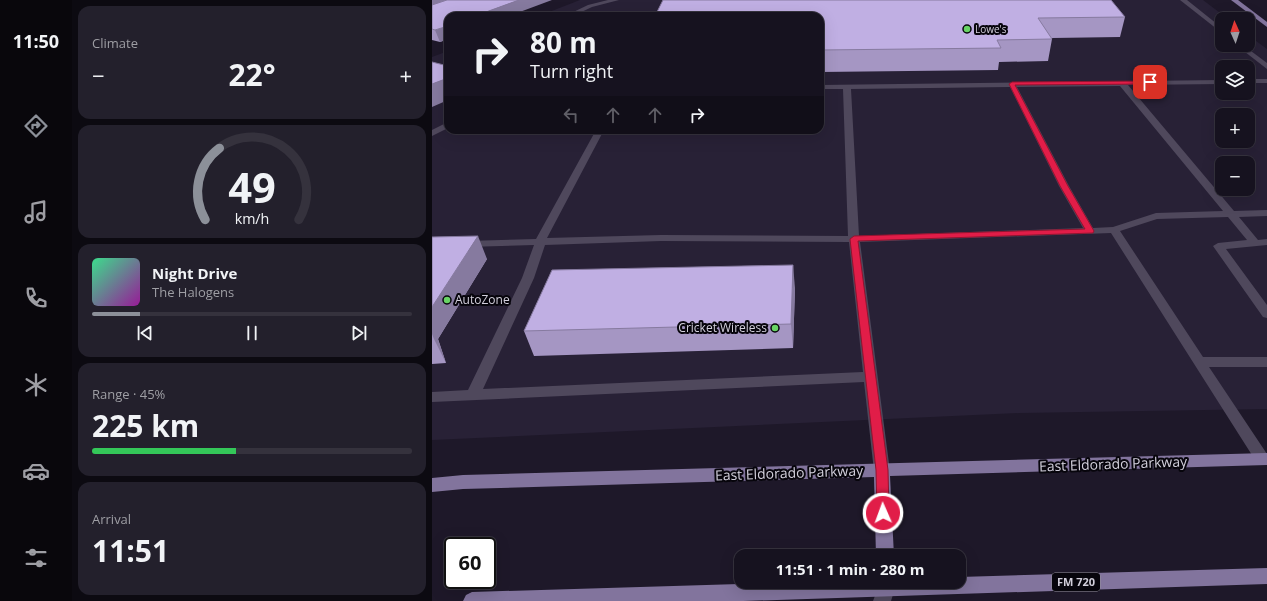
<!DOCTYPE html>
<html lang="en">
<head>
<meta charset="utf-8">
<style>
	body { margin:0; font-family:"Open Sans",sans-serif; background:#23202c; color:#f1f3f6; height:100vh; display:flex; flex-direction:column; font-size:15px; white-space:nowrap }
	* { box-sizing:border-box; margin:0 }
	p { font-size:13px; color:#9e9ea4 }
	.icon { flex:none; width:22px; height:22px; fill:none; stroke:currentColor; stroke-width:2; stroke-linecap:round; stroke-linejoin:round }
	.map { position:relative; flex:1; overflow:hidden }
	.panel { display:flex; flex-direction:column; gap:6px; padding:6px; background:#0c0a11; width:360px }
	.panel>* { flex:none }
	.guide { position:absolute; left:12px; top:12px; width:380px; height:122px; border-radius:12px; box-shadow:0 4px 16px #0002,0 0 0 1px #35323d; background:#16121f; color:#f1f3f6; overflow:hidden }
	.needle { width:26px; rotate:357deg }
	.fabs { position:absolute; left:783px; top:12px; display:grid; gap:8px }
	.fabs a { display:grid; place-items:center; width:40px; height:40px; border-radius:8px; background:#16121f; box-shadow:0 4px 16px #0002,0 0 0 1px #35323d; font-size:20px }
	.speed { position:absolute; left:12px; top:537px; display:flex; gap:8px; font-size:20px; font-weight:700; text-align:center }
	.speed>* { display:grid; place-content:center; width:52px; height:52px; border-radius:50%; background:#16121f; box-shadow:0 4px 16px #0002,0 0 0 1px #35323d; line-height:1 }
	.speed .limit { border:2px solid #111; border-radius:6px; background:#fff; color:#111 }
	.pin { position:absolute; display:grid; place-items:center; width:34px; height:34px; color:#fff; margin:-17px; border-radius:8px; box-shadow:0 2px 6px #0006 }
	.me { position:absolute; width:44px; margin:-22px; rotate:358deg; stroke-linejoin:round; filter:drop-shadow(0 0 3px #0008) }
	.turn { display:flex; align-items:center; gap:14px; height:84px; padding:0 20px; font-size:18px }
	.turn .icon { width:52px; height:52px; stroke-width:2.5 }
	.turn b { display:block; font-size:28px; line-height:34px }
	.lanes { display:flex; align-items:center; height:38px; padding:0 20px; background:#0003; justify-content:center; gap:20px; direction:ltr }
	.lanes .off { opacity:.35 }
	.big { font-size:30px; font-weight:700; line-height:1.1 }
	.panel .widget { flex:1; display:flex; flex-direction:column; justify-content:center; gap:6px; min-width:0; padding:0 14px; border-radius:12px; background:#23202c }
	.panel .dial { align-items:center; gap:0 }
	.dial svg { height:104px; overflow:visible; fill:none; stroke:#35323d; stroke-width:7; stroke-linecap:round; text-anchor:middle }
	.dial text { fill:#f1f3f6; stroke:none }
	.song { display:flex; align-items:center; gap:12px }
	.cover { width:48px; height:48px; border-radius:6px; background:linear-gradient(135deg,hsl(150 70% 55%),hsl(300 70% 35%)) }
	.played { height:4px; border-radius:2px; background:linear-gradient(90deg,#8c9099 15%,#35323d 15%) }
	.keys { display:flex; justify-content:space-around; direction:ltr }
	.heat { display:flex; justify-content:space-between; align-items:center; font-size:22px; direction:ltr }
	.charge { height:6px; border-radius:3px; background:linear-gradient(90deg,#34c759 45%,#35323d 0) }
	.trip { position:absolute; left:302px; top:549px; width:232px; height:40px; border-radius:12px; background:#16121f; box-shadow:0 4px 16px #0002,0 0 0 1px #35323d; font-weight:700; line-height:40px; text-align:center }
	main { display:flex; flex:1; min-height:0 }
	.menu { display:flex; flex-direction:column; width:72px; justify-content:space-around; align-items:center; background:#09070c; color:#9e9ea4 }
	.menu .icon { width:28px; height:28px }
	.menu .on { color:#8c9099 }
	.menu b { font-size:18px; color:#f1f3f6 }
	.map>svg:first-child { display:block }
	.built { fill:#282136; fill-rule:evenodd }
	.lines { fill:none; stroke-linecap:round; stroke-linejoin:round }
	.lane { fill:#4f485c; fill-rule:evenodd }
	.primary { fill:#82749d; fill-rule:evenodd }
	.wall { fill:#a596c3 }
	.shaded-wall { fill:#867a9f }
	.building { fill:#c0afe3; stroke:#867a9f }
	.route { fill:#e11d48; stroke:#92132f }
	.poi-dot { fill:#68d465; stroke:#07050c; stroke-width:1.5 }
	.labels { text-anchor:middle; stroke-width:4; stroke-linejoin:round; paint-order:stroke }
	.far-poi-label { font-size:10px; fill:#d2cfdb; stroke:#07050c; text-anchor:start }
	.shield { fill:#07050c; stroke:#95929d; stroke-width:1 }
	.shield-label { font-size:11px; font-weight:bold; fill:#d2cfdb }
	.poi-label { font-size:12px; fill:#d2cfdb; stroke:#07050c; text-anchor:start }
	.near-street-label { font-size:14px; fill:#d2cfdb; stroke:#07050c }
</style>
</head>
<body>
<main>
<nav class="menu">
<b>11:50</b>
<svg class="icon on" aria-label="directions" viewBox="0 0 24 24"><path d="M12 3l9 9-9 9-9-9zM9 14v-3h6M13 9l2 2-2 2"/></svg>
<svg class="icon" aria-label="music" viewBox="0 0 24 24"><path d="M9 18V5l10-2v13"/><circle cx="6" cy="18" r="3"/><circle cx="16" cy="16" r="3"/></svg>
<svg class="icon" aria-label="phone" viewBox="0 0 24 24"><path d="M5 4h4l2 5-3 2q2 4 5 5l2-3 5 2v4C11 20 4 13 5 4z"/></svg>
<svg class="icon" aria-label="climate" viewBox="0 0 24 24"><path d="M12 3v18M4 7l16 10M4 17L20 7"/></svg>
<svg class="icon" aria-label="car" viewBox="0 0 24 24"><path d="M5 17H2v-5l4-1 3-4h7l3 4 3 1v5h-3M9 17h6M6 11h13"/><circle cx="7" cy="17" r="2"/><circle cx="17" cy="17" r="2"/></svg>
<svg class="icon" aria-label="filters" viewBox="0 0 24 24"><path d="M4 7h16M4 17h16"/><circle cx="9" cy="7" r="2"/><circle cx="15" cy="17" r="2"/></svg>
</nav>
<section class="panel">
<div class="widget"><p>Climate</p>
<div class="heat"><a>−</a><b class="big">22°</b><a>+</a></div>
</div>
<div class="widget dial"><svg viewBox="0 0 100 80">
<path d="M14 69A42 42 0 1 1 86 69"/>
<path d="M14 69A42 42 0 0 1 25 14" stroke="#8c9099"/>
<text x="50" y="56" font-size="32" font-weight="700">49</text>
<text x="50" y="72" font-size="11">km/h</text>
</svg></div>
<div class="widget">
<div class="song"><i class="cover"></i><div><b>Night Drive</b><p>The Halogens</p></div></div>
<div class="played"></div>
<div class="keys"><svg class="icon" aria-label="previous" viewBox="0 0 24 24"><path d="M18 5L8 12l10 7zM5 5v14"/></svg><svg class="icon" aria-label="pause" viewBox="0 0 24 24"><path d="M8 5v14M16 5v14"/></svg><svg class="icon" aria-label="next" viewBox="0 0 24 24"><path d="M6 5l10 7-10 7zM19 5v14"/></svg></div>
</div>
<div class="widget"><p>Range · 45%</p><b class="big">225 km</b><div class="charge"></div></div>
<div class="widget"><p>Arrival</p><b class="big">11:51</b></div>
</section>
<div class="map">
<svg width="835" height="601" viewBox="0 0 835 601">
	<rect width="100%" height="100%" fill="#1e1829"/>
	<path class="built" d="M148,0H771L796,19H790V45H816V35L835,49V409L588,413L0,440V57L16,51V130H388V16H107ZM790,67H816V93H790ZM790,115H816V141H790ZM790,163H816V189H790Z"/>
	<g class="lines">
		<g class="lane">
			<path d="M176,0H187L160,7L141,16H133L156,5Z"/>
			<path d="M748,0H755L790,28V33Z"/>
			<path d="M804,45H811L835,63V69Z"/>
			<path d="M16,63V68L0,74V69Z"/>
			<rect x="816" y="79" width="19" height="4"/>
			<path d="M790,80V84L696,85L802,211L835,210V216L807,217L826,240L835,239V245L794,249L835,305V318L831,317L781,246L786,243L815,240L796,217L725,219L688,231L771,357H835V367H777L835,454V463L830,465L825,463L679,233L428,242L458,471L455,475L450,477L445,475L442,471L432,382L0,402V392L36,390L90,278L102,245L0,248V242L104,239L164,130H172L115,238L229,235L416,236L411,89H388V85ZM688,86L791,211L724,213L681,227L661,228L637,186L585,87ZM578,87L627,186L651,228L427,236L419,89ZM229,241L417,242L431,372L51,389L102,278L113,245Z"/>
			<path d="M16,122V128L0,136V130Z"/>
			<path d="M448,582H460L463,588L459,601H441Z"/>
		</g>
		<g class="primary">
			<path d="M799,0H806L835,22V27Z"/>
			<path d="M835,453V465L458,476L462,556H444L442,477L31,489L0,492V478L31,475Z"/>
			<path d="M835,568V584L311,601H31L34,595L40,592L374,582H527V577Z"/>
		</g>
	</g>
	<g class="wall">
		<path d="M0,0L16,16V39L8,42L0,40Z"/>
		<path d="M388,16L693,17L688,37L620,38V39L616,61L567,62L566,70L388,72Z"/>
		<path d="M0,237L55,259L6,339L14,363L0,364Z"/>
		<path d="M363,288L361,348L102,356L92,331Z"/>
	</g>
	<g class="shaded-wall">
		<path d="M0,0H33L0,10Z"/>
		<path d="M87,0H120L77,16H43Z"/>
		<path d="M16,26V39L8,42L3,30Z"/>
		<path d="M16,78V100L0,107V84Z"/>
		<path d="M46,236L55,259L6,339L14,363L2,339L0,334V307Z"/>
		<path d="M361,265L363,288L361,348L359,324Z"/>
	</g>
	<g class="building">
		<path d="M15,0H87L43,16H16V26L3,30L0,29V5Z"/>
		<path d="M231,0H679L693,17L606,18L620,39L565,40L569,48L388,50V16H223Z"/>
		<path d="M0,62L16,66V78L0,84Z"/>
		<path d="M46,236L0,307V237Z"/>
		<path d="M361,265L359,324L92,331L120,270Z"/>
	</g>
	<path class="route" d="M718,81L720,84L583,85L636,186L662,231L661,233L426,241L456,470L457,513L456,517L451,519L447,517L445,513L444,470L418,239L422,236L653,229L628,186L577,84L580,82Z"/>
	<g class="poi-dot">
		<circle cx="535" cy="29" r="4"/>
		<circle cx="15" cy="300" r="4"/>
		<circle cx="343" cy="328" r="4"/>
	</g>
	<g class="labels">
		<g class="far-poi-label">
			<text x="543" y="33">Lowe's</text>
		</g>
		<rect class="shield" x="620" y="573" width="48" height="18" rx="3"/>
		<g class="shield-label">
			<text x="644" y="586">FM 720</text>
		</g>
		<g class="poi-label">
			<text x="23" y="304">AutoZone</text>
			<text x="335" y="332" text-anchor="end">Cricket Wireless</text>
		</g>
		<g class="near-street-label">
			<text transform="translate(681 464) rotate(-2)" y="5">East Eldorado Parkway</text>
			<text transform="translate(357 473) rotate(-2)" y="5">East Eldorado Parkway</text>
		</g>
	</g>
</svg>
<div class="fabs">
<a><svg class="needle" viewBox="-14 -14 28 28"><path d="M0-13l5 13h-10z" fill="#e53935"/><path d="M0 13l5-13h-10z" fill="#9e9ea4"/></svg></a>
<a><svg class="icon" aria-label="layers" viewBox="0 0 24 24"><path d="M12 4l9 5-9 5-9-5zM3 14l9 5 9-5"/></svg></a>
<a>+</a>
<a>−</a>
</div>
<div class="speed"><div class="limit">60</div></div>
<div class="pin" style="left:718px;top:82px;background:#d93025"><svg class="icon" aria-label="arrive" viewBox="0 0 24 24"><path d="M6 21V4h12l-3 4 3 4H6"/></svg></div>
<svg class="me" style="left:451px;top:513px" viewBox="-20 -20 40 40"><circle r="17" fill="#e11d48" stroke="#fff" stroke-width="3"/><path d="M0-11L8 9 0 5-8 9z" fill="#fff"/></svg>
<div class="trip">11:51 · 1 min · 280 m</div>
<div class="guide">
<div class="turn"><svg class="icon" aria-label="right" viewBox="0 0 24 24"><path d="M7 20v-9h11M14 6l5 5-5 5"/></svg><div><b>80 m</b>Turn right</div></div>
<div class="lanes"><svg class="icon off" aria-label="left" viewBox="0 0 24 24"><path d="M17 20v-9H6M10 6l-5 5 5 5"/></svg><svg class="icon off" aria-label="ahead" viewBox="0 0 24 24"><path d="M12 20V5M6 11l6-6 6 6"/></svg><svg class="icon off" aria-label="ahead" viewBox="0 0 24 24"><path d="M12 20V5M6 11l6-6 6 6"/></svg><svg class="icon" aria-label="right" viewBox="0 0 24 24"><path d="M7 20v-9h11M14 6l5 5-5 5"/></svg></div>
</div>
</div>
</main>
</body>
</html>
